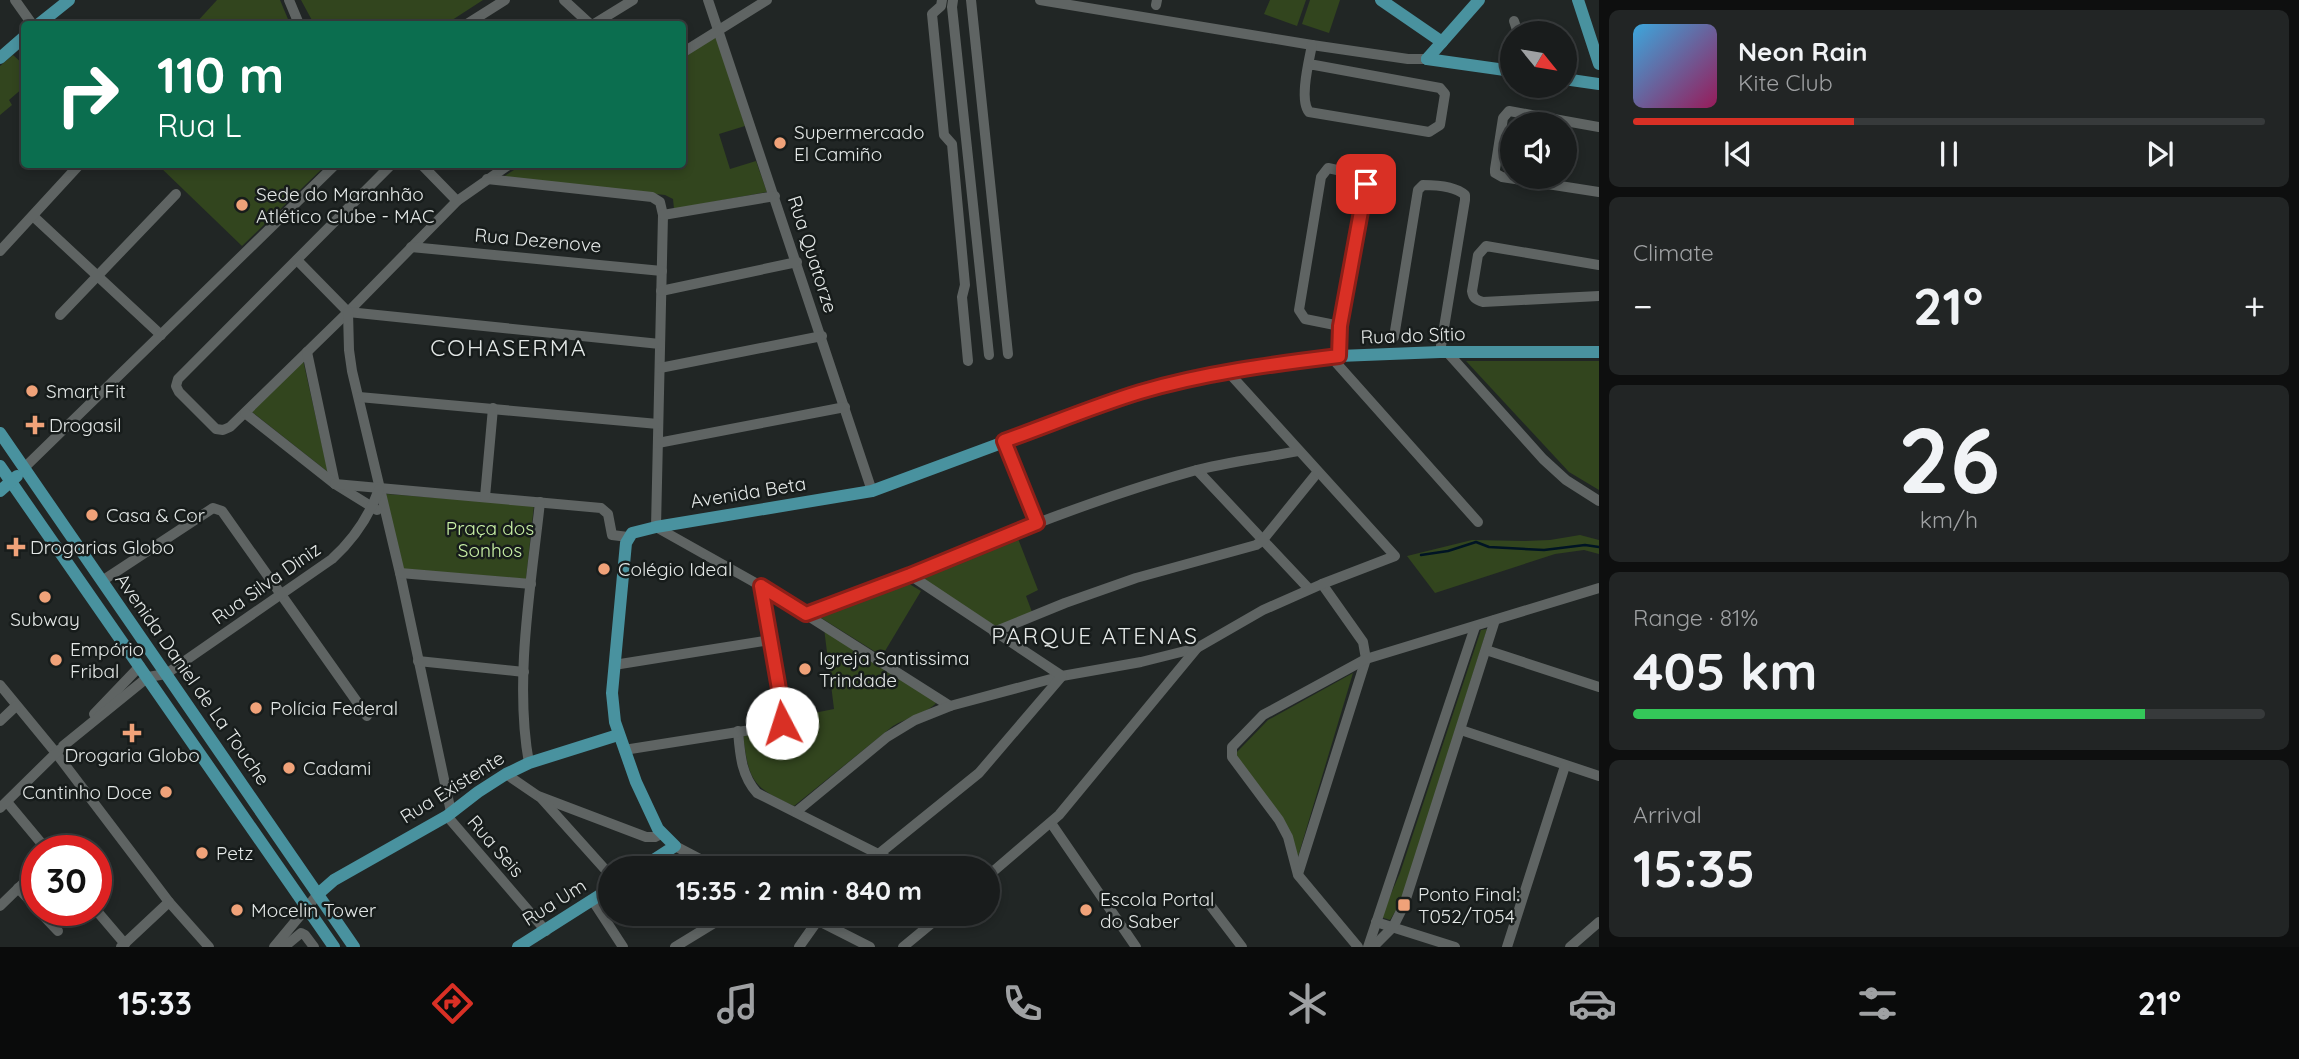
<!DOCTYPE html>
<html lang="en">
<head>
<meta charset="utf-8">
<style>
	body { margin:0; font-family:Quicksand,sans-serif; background:#222525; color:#f1f3f6; height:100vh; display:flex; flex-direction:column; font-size:26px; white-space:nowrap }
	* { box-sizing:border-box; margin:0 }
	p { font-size:23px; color:#9fa1a3 }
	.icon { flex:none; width:38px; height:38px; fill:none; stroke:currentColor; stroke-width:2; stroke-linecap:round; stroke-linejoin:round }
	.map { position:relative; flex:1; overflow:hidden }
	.side { display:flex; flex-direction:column; gap:10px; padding:10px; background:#0e0f0f; width:700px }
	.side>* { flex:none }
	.banner { position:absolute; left:21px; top:21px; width:665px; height:147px; border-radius:7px; box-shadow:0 4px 10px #0003,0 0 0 2px #373a3b; background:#0b6e4f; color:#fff; overflow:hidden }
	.needle { width:46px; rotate:120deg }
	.buttons { position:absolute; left:1500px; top:21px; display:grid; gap:14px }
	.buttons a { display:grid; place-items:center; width:77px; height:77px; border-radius:50%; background:#191c1c; box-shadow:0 4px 10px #0003,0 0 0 2px #373a3b; font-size:35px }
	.speed { position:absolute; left:21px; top:835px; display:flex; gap:14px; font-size:35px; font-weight:700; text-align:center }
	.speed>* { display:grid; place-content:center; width:91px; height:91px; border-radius:50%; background:#191c1c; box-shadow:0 4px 10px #0003,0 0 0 2px #373a3b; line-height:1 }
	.speed .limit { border:10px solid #d22; background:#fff; color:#111 }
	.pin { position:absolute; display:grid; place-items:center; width:60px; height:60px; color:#fff; margin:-30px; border-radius:14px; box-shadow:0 4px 10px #0006 }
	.me { position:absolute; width:77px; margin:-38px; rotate:355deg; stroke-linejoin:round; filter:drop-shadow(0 0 5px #0008) }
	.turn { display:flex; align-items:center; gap:24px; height:147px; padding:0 21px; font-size:32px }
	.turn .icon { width:91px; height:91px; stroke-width:2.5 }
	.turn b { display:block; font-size:49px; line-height:60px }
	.big { font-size:52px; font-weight:700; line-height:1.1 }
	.side .tile { flex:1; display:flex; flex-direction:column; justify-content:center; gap:10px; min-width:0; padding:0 24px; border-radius:10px; background:#222525 }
	.side .dial { align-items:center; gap:0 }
	.dial b { font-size:91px; line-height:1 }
	.song { display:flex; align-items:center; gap:21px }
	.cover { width:84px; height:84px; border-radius:10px; background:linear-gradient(135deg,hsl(200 70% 55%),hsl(330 70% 35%)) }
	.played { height:7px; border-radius:4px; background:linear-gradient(90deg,#d93025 35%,#373a3b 35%) }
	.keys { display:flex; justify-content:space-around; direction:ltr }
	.heat { display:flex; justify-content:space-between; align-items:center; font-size:38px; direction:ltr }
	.charge { height:10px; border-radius:5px; background:linear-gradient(90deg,#34c759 81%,#373a3b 0) }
	.trip { position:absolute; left:598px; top:856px; width:402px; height:70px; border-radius:35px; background:#191c1c; box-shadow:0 4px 10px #0003,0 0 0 2px #373a3b; font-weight:700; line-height:70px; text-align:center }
	.tabs { display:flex; height:112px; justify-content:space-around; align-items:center; background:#0a0b0b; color:#9fa1a3 }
	.tabs .icon { width:49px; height:49px }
	.tabs .current { color:#d93025 }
	.tabs b { font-size:32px; color:#f1f3f6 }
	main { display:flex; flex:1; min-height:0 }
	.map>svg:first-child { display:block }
	.green { fill:#32451e }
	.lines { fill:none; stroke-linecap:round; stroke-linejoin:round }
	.stream { stroke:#001424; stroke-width:2.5 }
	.minor { stroke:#5f6463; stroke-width:10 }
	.major { stroke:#49929f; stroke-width:12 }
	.route-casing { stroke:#8d1f18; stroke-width:18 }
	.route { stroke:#d93025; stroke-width:12 }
	.poi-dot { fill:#f0a279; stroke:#171c1b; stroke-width:2.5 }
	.labels { text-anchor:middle; stroke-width:5; stroke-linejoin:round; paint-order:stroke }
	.poi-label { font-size:19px; fill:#e4e8e7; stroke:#171c1b; text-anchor:start }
	.street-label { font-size:19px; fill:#e4e8e7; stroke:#171c1b }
	.park-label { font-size:19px; fill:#caf2a7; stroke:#171c1b }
	.quarter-label { font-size:23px; letter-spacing:2px; fill:#e4e8e7; stroke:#171c1b }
</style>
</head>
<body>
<main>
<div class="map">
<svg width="1599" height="947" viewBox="0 0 1599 947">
	<rect width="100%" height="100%" fill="#212625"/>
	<g class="green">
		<path d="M217,0H280L290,24H195Z"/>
		<path d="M301,0H483L446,24H314Z"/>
		<path d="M1270,0H1306L1297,26L1264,14Z"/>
		<path d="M1310,0H1340L1329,33L1302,24Z"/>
		<path d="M717,35L745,126L719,134L730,169L756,161L767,192L674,209L673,199L665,195L503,177L522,165L682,164L683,58Z"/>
		<path d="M13,55L24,65V87L9,100L12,105L0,115V66Z"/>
		<path d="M158,165H326L242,246Z"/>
		<path d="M303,360L328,472L252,412Z"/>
		<path d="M1466,361H1599V490L1569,472Z"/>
		<path d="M386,494L534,505L526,579L402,569Z"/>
		<path d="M1580,535L1599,540V554L1584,550L1555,554L1435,593L1407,556L1472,540L1525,541L1550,540Z"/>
		<path d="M1017,536L1038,590L1026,596L1032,612L995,627L918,576Z"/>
		<path d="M906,582L921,591L882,656L818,616Z"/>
		<path d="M824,628L935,701L936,703C929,712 904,719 893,726L794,806C751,787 749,780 743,735C759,733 784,737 789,718L834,709Z"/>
		<path d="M1487,629L1401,902L1390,920L1381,917L1400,873L1481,630Z"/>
		<path d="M1353,673L1297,860L1235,754L1268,720Z"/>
	</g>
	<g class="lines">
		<path class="stream" d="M1421,555L1448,551L1476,542L1489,547L1544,550L1585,545L1599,547"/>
		<g class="minor">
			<path d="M15,0L32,24"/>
			<path d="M289,0L299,24"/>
			<path d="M564,0L590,24"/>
			<path d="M708,0L872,491"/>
			<path d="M942,0L941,6L932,14L944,135L952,144L965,285L962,297L968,361"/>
			<path d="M953,0L952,7L989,355"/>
			<path d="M971,0L1008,354"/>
			<path d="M1040,0L1312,45L1408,59H1427"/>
			<path d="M1156,5L1157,0"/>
			<path d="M1514,21L1518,33"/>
			<path d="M467,24L505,0"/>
			<path d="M594,24L633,0"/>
			<path d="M682,53L767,0"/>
			<path d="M1309,64L1440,88L1445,94L1440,125L1429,132L1309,112C1299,100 1309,61 1312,45"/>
			<path d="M1599,127L1509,111L1503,118L1495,169V173L1502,177L1599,192"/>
			<path d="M392,164L178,379L176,386L179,392L216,429L223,430L230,427L348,312L457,201L510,164"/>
			<path d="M421,164L457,201"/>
			<path d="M487,179L652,197L660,202L663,215L656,527L761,586L950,706"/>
			<path d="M663,215L775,196"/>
			<path d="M33,216L161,335"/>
			<path d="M411,247L662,271"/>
			<path d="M0,251L80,164"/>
			<path d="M297,260L348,312L660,344"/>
			<path d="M1599,265L1486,246L1478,255L1472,291C1473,298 1476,300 1483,302L1599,296"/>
			<path d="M661,291L797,262"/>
			<path d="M348,312L349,350L352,371L400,573L451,812"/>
			<path d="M60,315L176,194"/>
			<path d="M1394,337L1418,190L1423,185C1436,185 1455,186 1465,195V200L1440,352"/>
			<path d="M307,352L335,484"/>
			<path d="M1447,352L1543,459L1566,480L1599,501"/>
			<path d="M1339,356L1340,326L1366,180L1360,175L1328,168L1321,177L1299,310L1305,319L1340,326"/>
			<path d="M1331,357L1478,522"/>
			<path d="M660,368L822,336"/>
			<path d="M359,397L658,424"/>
			<path d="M245,413L335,484L377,510"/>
			<path d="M1004,441L1037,523"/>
			<path d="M658,443L845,407"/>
			<path d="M24,468L336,164"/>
			<path d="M1197,470L1309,589"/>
			<path d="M335,484L601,508L608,514L612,535L628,537"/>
			<path d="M485,497L493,408"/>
			<path d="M400,573L531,584"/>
			<path d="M102,581L213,508L222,511L367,716"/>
			<path d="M806,614C935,566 1060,508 1193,471C1227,462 1263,458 1298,451"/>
			<path d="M994,632L1065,603L1136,578L1256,545L1262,541L1317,473"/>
			<path d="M1486,650L1599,687"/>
			<path d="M418,661L524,672"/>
			<path d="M614,665L770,640"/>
			<path d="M0,685L56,753L169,902L209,947"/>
			<path d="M94,714L140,666"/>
			<path d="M0,721L16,706"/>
			<path d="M1461,730L1599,776"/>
			<path d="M738,731C740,754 741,775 757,793L906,868"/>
			<path d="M63,746L148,677L166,674L332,559C354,539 369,517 379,489"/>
			<path d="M624,750L776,726L782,723L783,712L761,586"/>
			<path d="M529,763C514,681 531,585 540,502"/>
			<path d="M506,774L538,796L646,837H655L661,834"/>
			<path d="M541,798L611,876"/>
			<path d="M7,802L47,850"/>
			<path d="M0,808L59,750"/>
			<path d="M796,812L887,737L915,720L950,706L1062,676L1141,662L1197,648"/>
			<path d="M447,816L546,931"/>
			<path d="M1051,823L1136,947"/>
			<path d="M675,846L717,868"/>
			<path d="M880,853L979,773L1062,676L910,575"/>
			<path d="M1298,874L1366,659L1363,642L1322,584"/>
			<path d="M989,875L1059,815L1197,648L1263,610L1322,584L1395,556L1229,373"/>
			<path d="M18,888L37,908"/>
			<path d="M593,901L623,947"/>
			<path d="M1207,901L1242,947"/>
			<path d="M0,906L37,870"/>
			<path d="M38,910L58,931"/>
			<path d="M96,910L125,944"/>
			<path d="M805,914L870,947"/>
			<path d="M1376,922L1455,947"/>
			<path d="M121,947L169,902"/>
			<path d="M274,947L318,894"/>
			<path d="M284,947L301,933L305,935L314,947"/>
			<path d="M675,947L729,914"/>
			<path d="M799,947L818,920"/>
			<path d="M903,947L943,914"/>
			<path d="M1358,947L1298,875L1288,837L1279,820L1232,757V747L1263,715L1366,659L1599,588"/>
			<path d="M1368,947L1475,627"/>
			<path d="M1373,947L1393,927L1404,905L1495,620"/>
			<path d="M1507,947L1565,766"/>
			<path d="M1570,947L1599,922"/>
		</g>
		<g class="major">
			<path d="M1381,0L1442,42"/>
			<path d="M1578,0L1599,64"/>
			<path d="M39,24L69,0"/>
			<path d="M0,58L24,37"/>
			<path d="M1427,59L1512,71"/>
			<path d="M1427,59L1479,0"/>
			<path d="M1564,79L1599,84"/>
			<path d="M0,433L354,947"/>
			<path d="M0,466L334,947"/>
			<path d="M0,491L17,476"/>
			<path d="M641,868L675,846L658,829L636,782L615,722L612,693L626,543L632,533L656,527L872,491L1139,392L1229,373L1339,356L1440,352H1599"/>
			<path d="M318,894L334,880L447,816L478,792L506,774L529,763L618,735"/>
			<path d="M518,947L611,888"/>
		</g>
	</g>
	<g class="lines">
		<defs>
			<path id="route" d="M782,723L783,712L761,586L806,614L910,575L1037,523L1004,441C1049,425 1094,406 1140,392C1204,373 1273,364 1339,356L1340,326L1366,184"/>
		</defs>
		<use href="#route" class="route-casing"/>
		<use href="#route" class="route"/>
	</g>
	<g class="poi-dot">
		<circle cx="780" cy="143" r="7"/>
		<circle cx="242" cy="205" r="7"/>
		<circle cx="32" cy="391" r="7"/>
		<path d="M31.5 414.5h7v7h7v7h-7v7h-7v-7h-7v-7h7z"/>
		<circle cx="92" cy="515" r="7"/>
		<path d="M12.5 536.5h7v7h7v7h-7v7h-7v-7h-7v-7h7z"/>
		<circle cx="604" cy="569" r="7"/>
		<circle cx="45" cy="597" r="7"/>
		<circle cx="56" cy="660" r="7"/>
		<circle cx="805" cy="669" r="7"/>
		<circle cx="256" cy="708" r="7"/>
		<path d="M128.5 722.5h7v7h7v7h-7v7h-7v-7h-7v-7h7z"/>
		<circle cx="289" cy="768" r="7"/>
		<circle cx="166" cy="792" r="7"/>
		<circle cx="202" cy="853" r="7"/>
		<rect x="1397" y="898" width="14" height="14" rx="3.5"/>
		<circle cx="237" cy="910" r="7"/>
		<circle cx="1086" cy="910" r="7"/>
	</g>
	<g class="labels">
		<g class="poi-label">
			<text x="794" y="139">Supermercado<tspan x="794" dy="22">El Camiño</tspan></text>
			<text x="256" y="201">Sede do Maranhão<tspan x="256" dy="22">Atlético Clube - MAC</tspan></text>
			<text x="46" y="398">Smart Fit</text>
			<text x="49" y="432">Drogasil</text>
			<text x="106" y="522">Casa &amp; Cor</text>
			<text x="30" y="554">Drogarias Globo</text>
			<text x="618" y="576">Colégio Ideal</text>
			<text x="45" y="626" text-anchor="middle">Subway</text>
			<text x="70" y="656">Empório<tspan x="70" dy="22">Fribal</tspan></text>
			<text x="819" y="665">Igreja Santissima<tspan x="819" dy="22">Trindade</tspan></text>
			<text x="270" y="715">Polícia Federal</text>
			<text x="132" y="762" text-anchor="middle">Drogaria Globo</text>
			<text x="303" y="775">Cadami</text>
			<text x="152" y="799" text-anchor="end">Cantinho Doce</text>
			<text x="216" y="860">Petz</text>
			<text x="1418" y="901">Ponto Final:<tspan x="1418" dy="22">T052/T054</tspan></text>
			<text x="1100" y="906">Escola Portal<tspan x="1100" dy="22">do Saber</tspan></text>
			<text x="251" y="917">Mocelin Tower</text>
		</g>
		<g class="street-label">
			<text transform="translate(538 240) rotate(5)" y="7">Rua Dezenove</text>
			<text transform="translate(813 254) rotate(72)" y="7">Rua Quatorze</text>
			<text transform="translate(1413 335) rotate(-2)" y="7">Rua do Sítio</text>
			<text transform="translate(748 492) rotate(-9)" y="7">Avenida Beta</text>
			<text transform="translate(266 583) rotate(-35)" y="7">Rua Silva Diniz</text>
			<text transform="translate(193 679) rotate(55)" y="7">Avenida Daniel de La Touche</text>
			<text transform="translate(452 787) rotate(-32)" y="7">Rua Existente</text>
			<text transform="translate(496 846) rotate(49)" y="7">Rua Seis</text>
			<text transform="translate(554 902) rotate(-32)" y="7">Rua Um</text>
		</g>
		<g class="park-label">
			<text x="490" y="535">Praça dos<tspan x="490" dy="22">Sonhos</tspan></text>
		</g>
		<g class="quarter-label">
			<text x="509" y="356">COHASERMA</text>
			<text x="1095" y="644">PARQUE ATENAS</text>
		</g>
	</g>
</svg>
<div class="buttons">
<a><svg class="needle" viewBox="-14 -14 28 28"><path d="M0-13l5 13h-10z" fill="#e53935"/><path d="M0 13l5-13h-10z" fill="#9fa1a3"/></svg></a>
<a><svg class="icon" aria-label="sound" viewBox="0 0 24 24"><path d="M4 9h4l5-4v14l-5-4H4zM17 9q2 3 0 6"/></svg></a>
</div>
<div class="speed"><div class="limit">30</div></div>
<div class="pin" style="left:1366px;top:184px;background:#d93025"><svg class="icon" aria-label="arrive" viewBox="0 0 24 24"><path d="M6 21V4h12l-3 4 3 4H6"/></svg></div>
<svg class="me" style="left:782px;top:723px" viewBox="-20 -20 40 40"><circle r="19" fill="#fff"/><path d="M0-13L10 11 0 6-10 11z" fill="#d93025"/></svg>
<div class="trip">15:35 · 2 min · 840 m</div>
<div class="banner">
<div class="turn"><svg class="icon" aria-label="right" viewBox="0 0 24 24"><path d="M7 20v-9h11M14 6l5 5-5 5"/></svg><div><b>110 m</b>Rua L</div></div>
</div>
</div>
<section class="side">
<div class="tile">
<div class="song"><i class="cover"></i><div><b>Neon Rain</b><p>Kite Club</p></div></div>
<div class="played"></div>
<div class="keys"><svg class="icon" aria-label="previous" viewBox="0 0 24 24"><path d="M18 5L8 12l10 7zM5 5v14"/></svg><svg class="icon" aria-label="pause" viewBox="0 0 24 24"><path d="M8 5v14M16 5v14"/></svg><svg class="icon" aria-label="next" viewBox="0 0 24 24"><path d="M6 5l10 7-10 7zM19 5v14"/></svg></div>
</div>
<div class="tile"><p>Climate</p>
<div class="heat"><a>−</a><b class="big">21°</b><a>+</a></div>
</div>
<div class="tile dial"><b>26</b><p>km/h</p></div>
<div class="tile"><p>Range · 81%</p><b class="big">405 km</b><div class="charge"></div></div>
<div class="tile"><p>Arrival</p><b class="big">15:35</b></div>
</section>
</main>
<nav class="tabs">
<b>15:33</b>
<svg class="icon current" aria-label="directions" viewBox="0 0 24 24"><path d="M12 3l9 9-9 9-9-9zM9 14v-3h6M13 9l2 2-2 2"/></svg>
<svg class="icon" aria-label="music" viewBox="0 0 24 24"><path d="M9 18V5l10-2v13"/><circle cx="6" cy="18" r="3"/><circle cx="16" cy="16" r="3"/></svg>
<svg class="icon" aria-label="phone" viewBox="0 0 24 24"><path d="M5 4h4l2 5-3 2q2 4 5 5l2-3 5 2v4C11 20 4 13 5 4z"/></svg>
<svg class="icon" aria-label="climate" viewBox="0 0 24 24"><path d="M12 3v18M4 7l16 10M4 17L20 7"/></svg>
<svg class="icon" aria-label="car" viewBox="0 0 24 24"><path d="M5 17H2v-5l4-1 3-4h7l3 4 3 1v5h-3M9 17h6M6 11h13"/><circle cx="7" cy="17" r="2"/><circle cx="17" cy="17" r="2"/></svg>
<svg class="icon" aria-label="filters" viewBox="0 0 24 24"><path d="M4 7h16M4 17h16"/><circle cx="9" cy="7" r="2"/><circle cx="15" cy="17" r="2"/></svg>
<b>21°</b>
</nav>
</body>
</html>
